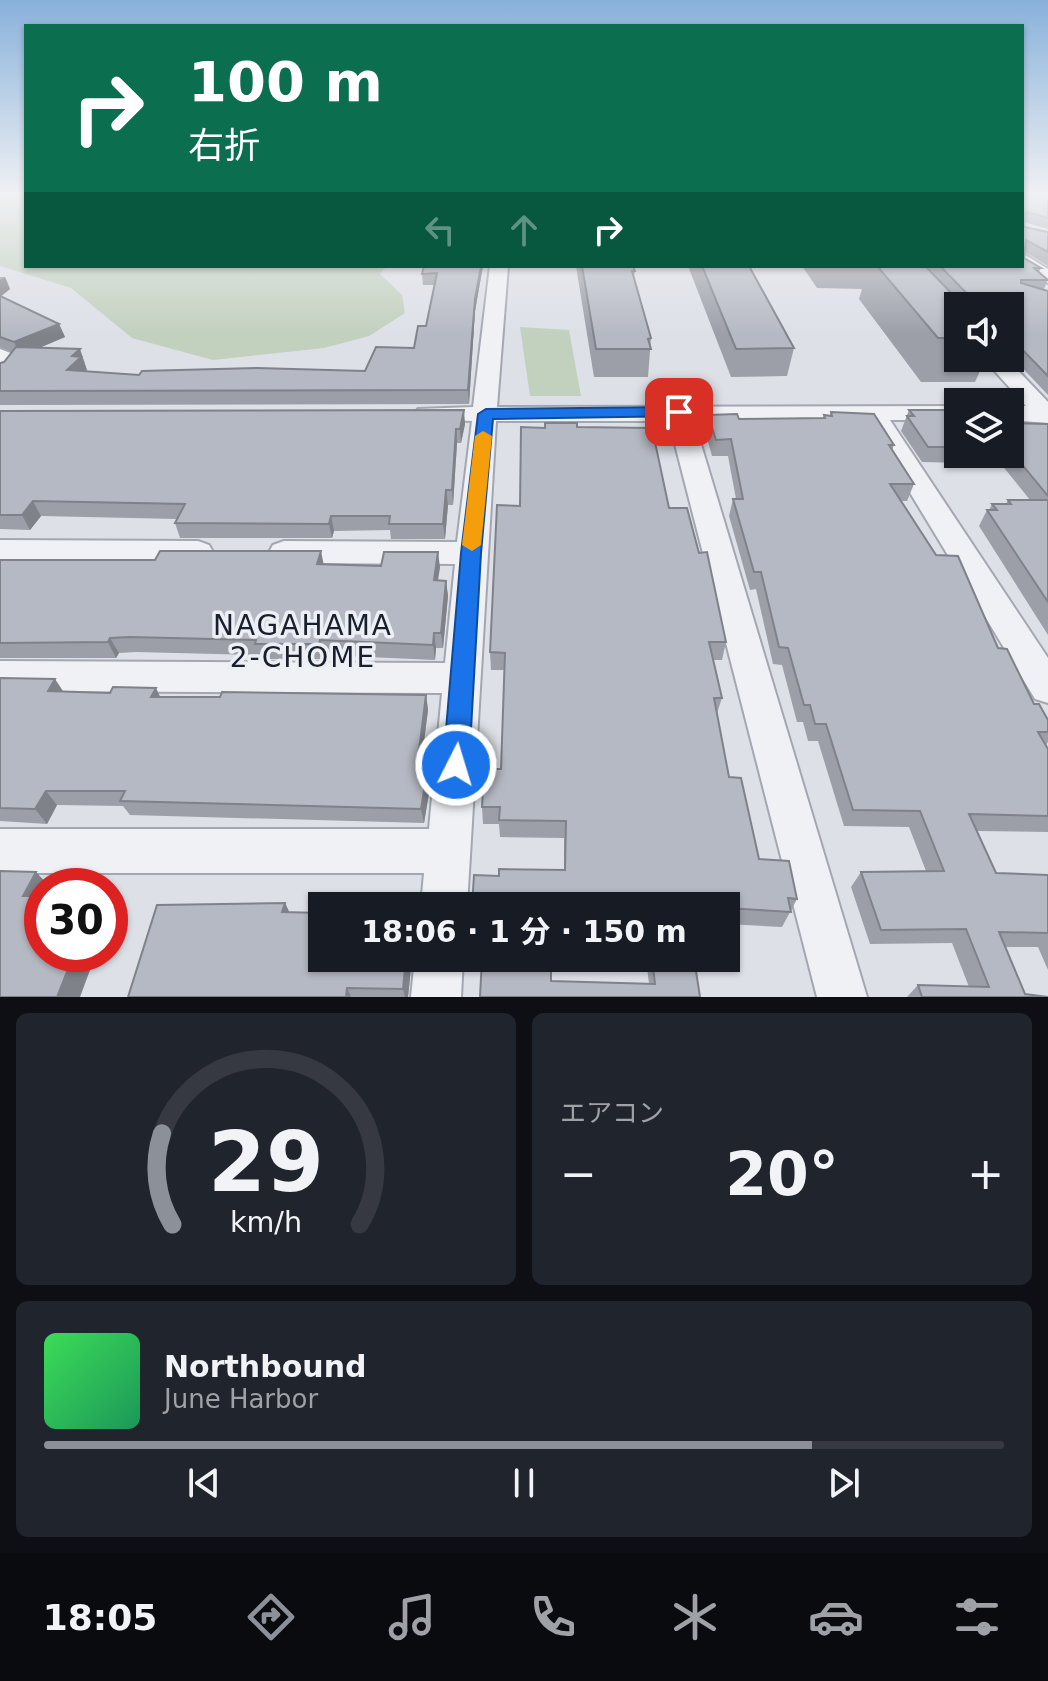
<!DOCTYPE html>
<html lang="ja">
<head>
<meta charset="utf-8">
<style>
	body { margin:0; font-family:"DejaVu Sans","Noto Sans JP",sans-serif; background:#20242c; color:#f1f3f6; height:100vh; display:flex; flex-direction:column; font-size:30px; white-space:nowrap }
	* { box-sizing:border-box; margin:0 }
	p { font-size:26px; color:#9ea1a6 }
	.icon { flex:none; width:44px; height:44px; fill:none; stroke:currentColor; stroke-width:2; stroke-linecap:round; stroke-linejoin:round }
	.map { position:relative; height:997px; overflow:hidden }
	.sheet { display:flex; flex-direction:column; gap:16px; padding:16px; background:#0d0f14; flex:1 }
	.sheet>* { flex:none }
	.hud { position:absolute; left:24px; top:24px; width:1000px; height:244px; border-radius:0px; box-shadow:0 2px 6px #0004; background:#0b6e4f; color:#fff; overflow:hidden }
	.tools { position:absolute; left:944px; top:292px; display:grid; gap:16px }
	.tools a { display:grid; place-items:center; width:80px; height:80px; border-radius:0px; background:#171b24; box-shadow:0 2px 6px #0004; font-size:40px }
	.speed { position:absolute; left:24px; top:868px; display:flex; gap:16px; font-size:40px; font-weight:700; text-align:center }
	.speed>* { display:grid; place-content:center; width:104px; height:104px; border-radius:50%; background:#171b24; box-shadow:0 2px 6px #0004; line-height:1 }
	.speed .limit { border:12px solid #d22; background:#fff; color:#111 }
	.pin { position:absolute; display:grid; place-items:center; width:68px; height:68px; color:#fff; margin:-34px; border-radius:16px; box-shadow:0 4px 12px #0006 }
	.me { position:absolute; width:88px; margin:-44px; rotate:5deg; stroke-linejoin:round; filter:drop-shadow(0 0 6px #0008) }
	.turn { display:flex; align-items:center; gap:28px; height:168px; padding:0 32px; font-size:36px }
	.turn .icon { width:104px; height:104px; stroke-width:2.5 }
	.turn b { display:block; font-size:56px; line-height:68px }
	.lanes { display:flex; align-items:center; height:76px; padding:0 32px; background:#0003; justify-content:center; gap:40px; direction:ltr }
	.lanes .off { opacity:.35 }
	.big { font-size:60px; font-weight:700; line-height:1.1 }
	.sheet .tile { flex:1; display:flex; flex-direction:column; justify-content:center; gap:12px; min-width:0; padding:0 28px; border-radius:12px; background:#20242c }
	.sheet .dial { align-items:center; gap:0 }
	.dial svg { height:208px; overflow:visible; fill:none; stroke:#363941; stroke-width:7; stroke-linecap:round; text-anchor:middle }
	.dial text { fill:#f1f3f6; stroke:none }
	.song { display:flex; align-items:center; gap:24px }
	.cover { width:96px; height:96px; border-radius:12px; background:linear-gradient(135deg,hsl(130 70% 55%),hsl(150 70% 35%)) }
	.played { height:8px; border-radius:4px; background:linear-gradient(90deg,#8c9099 80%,#363941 80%) }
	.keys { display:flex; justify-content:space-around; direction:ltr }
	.heat { display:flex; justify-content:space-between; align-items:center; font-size:44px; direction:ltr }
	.sheet .tiles { flex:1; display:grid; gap:16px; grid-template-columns:1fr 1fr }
	.tile:last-child { grid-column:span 2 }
	.trip { position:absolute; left:308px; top:892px; width:432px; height:80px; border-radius:0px; background:#171b24; box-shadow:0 2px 6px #0004; font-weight:700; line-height:80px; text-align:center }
	.dock { display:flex; height:128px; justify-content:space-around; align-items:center; background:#090b0e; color:#9ea1a6 }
	.dock .icon { width:56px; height:56px }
	.dock .selected { color:#8c9099 }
	.dock b { font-size:36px; color:#f1f3f6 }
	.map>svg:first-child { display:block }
	.green { fill:#c2d0be }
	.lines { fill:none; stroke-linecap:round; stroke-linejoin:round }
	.street-casing { stroke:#a3a7b1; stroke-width:4 }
	.street { fill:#f0f1f5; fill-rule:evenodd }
	.wall { fill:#9c9fa8 }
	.shaded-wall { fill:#7f8288 }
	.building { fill:#b5b9c3; stroke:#7f8288; stroke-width:2 }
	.route { fill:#1a73e8; stroke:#114b97; stroke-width:2 }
	.slow { fill:#f59e0b }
	.labels { text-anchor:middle; stroke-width:7; stroke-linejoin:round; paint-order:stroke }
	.near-neighbourhood-label { font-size:28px; letter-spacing:2px; fill:#191f2d; stroke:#eceff4 }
</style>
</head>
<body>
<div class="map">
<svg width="1048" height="997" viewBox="0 0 1048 997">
	<rect width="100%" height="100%" fill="#dde0e7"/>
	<g class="green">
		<path d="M0,195H26V266H387L380,274L402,295L405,313L369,336L324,348L213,360L132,338L71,288L0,266Z"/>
		<path d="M520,327L569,330L581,396H530Z"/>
	</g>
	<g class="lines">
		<defs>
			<g id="street">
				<path d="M1022,253L1048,269V283L1021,266Z"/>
				<path d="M490,266H508L497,407L958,406V420H890L1048,658V703L1035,699L866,420L694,421L867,997H817L669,421H496L467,906H421L424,873H0V829H429L442,693L0,691V661L445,663L455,564L284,563L273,559L269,552L273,545L284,541L457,542L472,421L418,419L415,414L418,409L473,407Z"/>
				<path d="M0,349L16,355L19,360L8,373L0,375Z"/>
				<path d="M983,358H1006L1048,402V423L1010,420V406H1026Z"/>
				<path d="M0,540L198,541L209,545L213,552L209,559L198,563L0,562Z"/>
				<path d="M415,958H463L461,997H411Z"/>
			</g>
		</defs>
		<use href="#street" class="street-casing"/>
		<use href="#street" class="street"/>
	</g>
	<g class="wall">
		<path d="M1022,195H1048V229L1024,222V227L1048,232V266L1025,252L1024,258L1041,268L1039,272L1048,279L1044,289L1048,291V395L1010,355V306H964L925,266H1022Z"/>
		<path d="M424,266H483L475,311L469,404L0,405V363L4,362L11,352L0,347V277H5L10,289L1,296L59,324L65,337L39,348L85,362L84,363L87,370L86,371L139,375L365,371L414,348L426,326L435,285H423L422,274Z"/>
		<path d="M576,266H633L635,271L634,277L651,338L648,377H594Z"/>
		<path d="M688,266H749L794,348L787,376L731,377Z"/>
		<path d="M802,266H925L958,306V358H986L975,382H921L859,299L862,289L817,288Z"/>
		<path d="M909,410L953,421H958V454H1010V423L1048,424V635L979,526L987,510H989L992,504H1006L1008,500H1030L1001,464L922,462L901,431Z"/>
		<path d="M0,411L465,424L461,443H457L453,505H448L445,539H391L390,530L334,531L332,538H180L175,523L177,519L41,516L30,530L0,529Z"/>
		<path d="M831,412L894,445L892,450L914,484L907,501H900L1034,704L1048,720V742L1046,745L1048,749V832L977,831L996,873L1048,875V970L1038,947H1005L1025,994L1048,997H907L918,985L969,987L952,943L870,944L851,887L861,872L926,871L909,827L844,826L818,741H808L803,722H797L782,665L773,664L756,589L750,590L729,516L733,499H736L728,456H712L705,431L708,415L739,419L823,418L824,415L830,416Z"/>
		<path d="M577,427L669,508L699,553L726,642L722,660H713L722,698L717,713L729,777L759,859L797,899L782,927L726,924V906L499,876L564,870V838L500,837L499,824H483L482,807L501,769L504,670H491L490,652L520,506Z"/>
		<path d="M0,560L324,564L440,567L438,581H446L448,596L443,648H436L435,660L324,655L323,659H260L259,655L136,652L119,653L116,658H0Z"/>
		<path d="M0,678L63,691L160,697L426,695L428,710L421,766L431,781L424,823L130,815L123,806L57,805L47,824L0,821Z"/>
		<path d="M285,903L289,912L322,958H412L408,997H128Z"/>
		<path d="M646,958H694L700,997H480L551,981L649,984Z"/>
	</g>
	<g class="shaded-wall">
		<path d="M481,266H483L475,311L469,404L468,390L475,299Z"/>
		<path d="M5,277L10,289L0,297V280Z"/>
		<path d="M59,324L65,337L20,356L14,342Z"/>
		<path d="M80,349L87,370L73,384L67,370L72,356Z"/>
		<path d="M464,410L465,424L461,443L460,429Z"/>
		<path d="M456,429L457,443L453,505L452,490Z"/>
		<path d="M446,490L448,505L445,539L443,524Z"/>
		<path d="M33,501L41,516L30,530L22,515Z"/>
		<path d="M331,516L334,531L332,538L329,524Z"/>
		<path d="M321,551L324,566L317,564Z"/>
		<path d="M438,552L440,567L435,596L434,580Z"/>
		<path d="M446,581L448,596L443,648L441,633Z"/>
		<path d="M434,633L436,648L435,660L433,645Z"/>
		<path d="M110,638L119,653L116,658L108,642Z"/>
		<path d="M320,640L324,655L323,659L319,644Z"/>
		<path d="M55,679L65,694L48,691Z"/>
		<path d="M156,688L163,703L151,697Z"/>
		<path d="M426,695L428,710L419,780L417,766Z"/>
		<path d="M428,767L431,781L424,823L421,809Z"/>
		<path d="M46,791L57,805L47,824L35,809Z"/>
		<path d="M36,872L49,886H42V910L23,896Z"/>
		<path d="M285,903L293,920L282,912Z"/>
		<path d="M74,954H96L80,997H57Z"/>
		<path d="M406,958H412L408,997H405L403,989Z"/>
		<path d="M347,988L351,997H346Z"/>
	</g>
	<g class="building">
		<path d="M1022,195H1048V218L1027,212L1023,215L1024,227L1048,232V252L1026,240L1024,258L1041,268H1034L1048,280H1021V283L1048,291V376L1010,337V306H979L940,266H1022Z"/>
		<path d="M424,266H481L475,299L468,390L0,391V363L4,362L16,347L80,349L72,356L81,357L67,370L139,375L142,371L257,368L365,371L376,347L414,348L418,326H426L437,273L422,274Z"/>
		<path d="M582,266H633L635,271H632L651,338L648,339L651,349H596Z"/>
		<path d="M702,266H749L794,348L736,349Z"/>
		<path d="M877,266H925L964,306H958V338H938Z"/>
		<path d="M0,296L59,324L14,342L0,337Z"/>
		<path d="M464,410L460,429H456L452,490H446L443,524H389L390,516H331L329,524L175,523L185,504L33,501L22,515H0V411Z"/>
		<path d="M909,410H945L953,421H958V447H928L907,416H914Z"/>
		<path d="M831,412L874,414L894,445H889L914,484H890L936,555L958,556L998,648L1007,649L1034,704H1039L1048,720V732H1038L1048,749V816L969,814L996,873L1048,875V933L999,932L1025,994L1048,997H922L918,985L989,987L966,929L881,930L861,872L944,871L920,811L853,810L826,724H815L810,705H804L788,648L779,647L761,572H754L733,499H743L731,439L716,440L708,415L737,414L739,419L825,418L824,415L832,416Z"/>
		<path d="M545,423H577V427L652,428L669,508H687L699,553L707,552L726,642H709L722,698H714L729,777L741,778L759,859L789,861L797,899L788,898L791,912L726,908V906H472L474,875L499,876V869L565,870L566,821L499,820L500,807H482L484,769H501L505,653L490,652L497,505L520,506L521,427L545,428Z"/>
		<path d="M1010,423L1048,424V496L1010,450Z"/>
		<path d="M1008,500H1048V602L987,510H997L992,504H1011Z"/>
		<path d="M160,551H321L317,564L381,566L384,552H438L434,580L446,581L441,633H434L433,645L320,640L319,644H255L256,640L129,637L110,638L108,642L0,643V560H155Z"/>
		<path d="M0,678L55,679L48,691L110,693L113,687L156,688L151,697H220L222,692L426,695L417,766L428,767L421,809L120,801L125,791H46L35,809L0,808Z"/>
		<path d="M0,871L36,872L23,896H42V954H74L57,997H0Z"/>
		<path d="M368,895L413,896L412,906H367Z"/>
		<path d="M285,903L282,912L322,913V958H406L403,989L347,988L346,997H128L157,905Z"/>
		<path d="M482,958H551V981L655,984L652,958H694L700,997H480Z"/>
	</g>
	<linearGradient id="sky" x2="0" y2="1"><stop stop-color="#88b1da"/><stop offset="0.58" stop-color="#f0f1f4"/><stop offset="1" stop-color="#f0f1f4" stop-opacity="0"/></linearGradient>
	<rect width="1048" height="335" fill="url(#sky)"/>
	<path class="route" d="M679,407L685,409V416L493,419L481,553L469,765L465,773L456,776L446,773L443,765L461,553L478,414L486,409Z"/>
	<path class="slow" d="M483,431L492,436L481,545L472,551L462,545L475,436Z"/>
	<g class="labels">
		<g class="near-neighbourhood-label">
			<text x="303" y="635">NAGAHAMA<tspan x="303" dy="32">2-CHOME</tspan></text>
		</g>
	</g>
</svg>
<div class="tools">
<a><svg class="icon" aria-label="sound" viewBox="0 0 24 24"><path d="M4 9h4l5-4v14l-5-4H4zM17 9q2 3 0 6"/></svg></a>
<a><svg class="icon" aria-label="layers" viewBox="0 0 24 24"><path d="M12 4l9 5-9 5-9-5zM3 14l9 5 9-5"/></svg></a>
</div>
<div class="speed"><div class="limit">30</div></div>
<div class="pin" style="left:679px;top:412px;background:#d93025"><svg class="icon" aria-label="arrive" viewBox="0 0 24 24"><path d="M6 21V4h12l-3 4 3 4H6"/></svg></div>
<svg class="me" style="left:456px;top:765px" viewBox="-20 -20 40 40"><circle r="17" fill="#1a73e8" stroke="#fff" stroke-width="3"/><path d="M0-11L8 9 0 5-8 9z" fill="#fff"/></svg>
<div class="trip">18:06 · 1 分 · 150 m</div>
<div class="hud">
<div class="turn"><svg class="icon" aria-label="right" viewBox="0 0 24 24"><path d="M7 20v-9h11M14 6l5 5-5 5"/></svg><div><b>100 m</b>右折</div></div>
<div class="lanes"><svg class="icon off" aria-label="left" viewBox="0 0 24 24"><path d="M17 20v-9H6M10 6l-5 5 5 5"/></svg><svg class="icon off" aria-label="ahead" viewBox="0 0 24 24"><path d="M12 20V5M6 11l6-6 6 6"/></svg><svg class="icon" aria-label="right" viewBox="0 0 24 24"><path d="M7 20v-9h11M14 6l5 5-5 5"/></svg></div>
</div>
</div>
<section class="sheet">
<div class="tiles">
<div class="tile dial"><svg viewBox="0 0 100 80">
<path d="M14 69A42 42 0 1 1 86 69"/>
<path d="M14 69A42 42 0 0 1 10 34" stroke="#8c9099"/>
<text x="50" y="56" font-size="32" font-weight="700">29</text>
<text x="50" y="72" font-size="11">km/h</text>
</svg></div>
<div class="tile"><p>エアコン</p>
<div class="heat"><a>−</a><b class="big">20°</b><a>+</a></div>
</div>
<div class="tile">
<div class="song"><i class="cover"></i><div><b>Northbound</b><p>June Harbor</p></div></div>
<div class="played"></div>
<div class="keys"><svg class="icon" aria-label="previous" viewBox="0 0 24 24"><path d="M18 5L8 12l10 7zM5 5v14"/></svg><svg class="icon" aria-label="pause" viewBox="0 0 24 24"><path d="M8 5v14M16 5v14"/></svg><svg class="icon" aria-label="next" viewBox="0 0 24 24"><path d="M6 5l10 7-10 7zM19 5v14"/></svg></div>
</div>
</div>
</section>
<nav class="dock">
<b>18:05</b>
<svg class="icon selected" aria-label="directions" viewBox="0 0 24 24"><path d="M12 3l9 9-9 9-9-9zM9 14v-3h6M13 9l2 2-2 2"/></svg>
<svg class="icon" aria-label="music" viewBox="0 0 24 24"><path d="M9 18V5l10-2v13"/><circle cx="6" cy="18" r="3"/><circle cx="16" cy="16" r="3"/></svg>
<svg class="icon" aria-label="phone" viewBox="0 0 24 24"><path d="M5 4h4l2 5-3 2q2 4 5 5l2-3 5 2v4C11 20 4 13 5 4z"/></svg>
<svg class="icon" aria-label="climate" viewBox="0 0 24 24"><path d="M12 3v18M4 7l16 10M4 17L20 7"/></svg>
<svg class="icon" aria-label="car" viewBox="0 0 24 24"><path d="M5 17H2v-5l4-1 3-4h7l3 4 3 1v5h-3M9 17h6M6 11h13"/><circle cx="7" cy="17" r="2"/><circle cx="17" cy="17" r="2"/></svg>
<svg class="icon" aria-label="filters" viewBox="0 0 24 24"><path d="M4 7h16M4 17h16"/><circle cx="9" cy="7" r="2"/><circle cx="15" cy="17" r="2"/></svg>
</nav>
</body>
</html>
